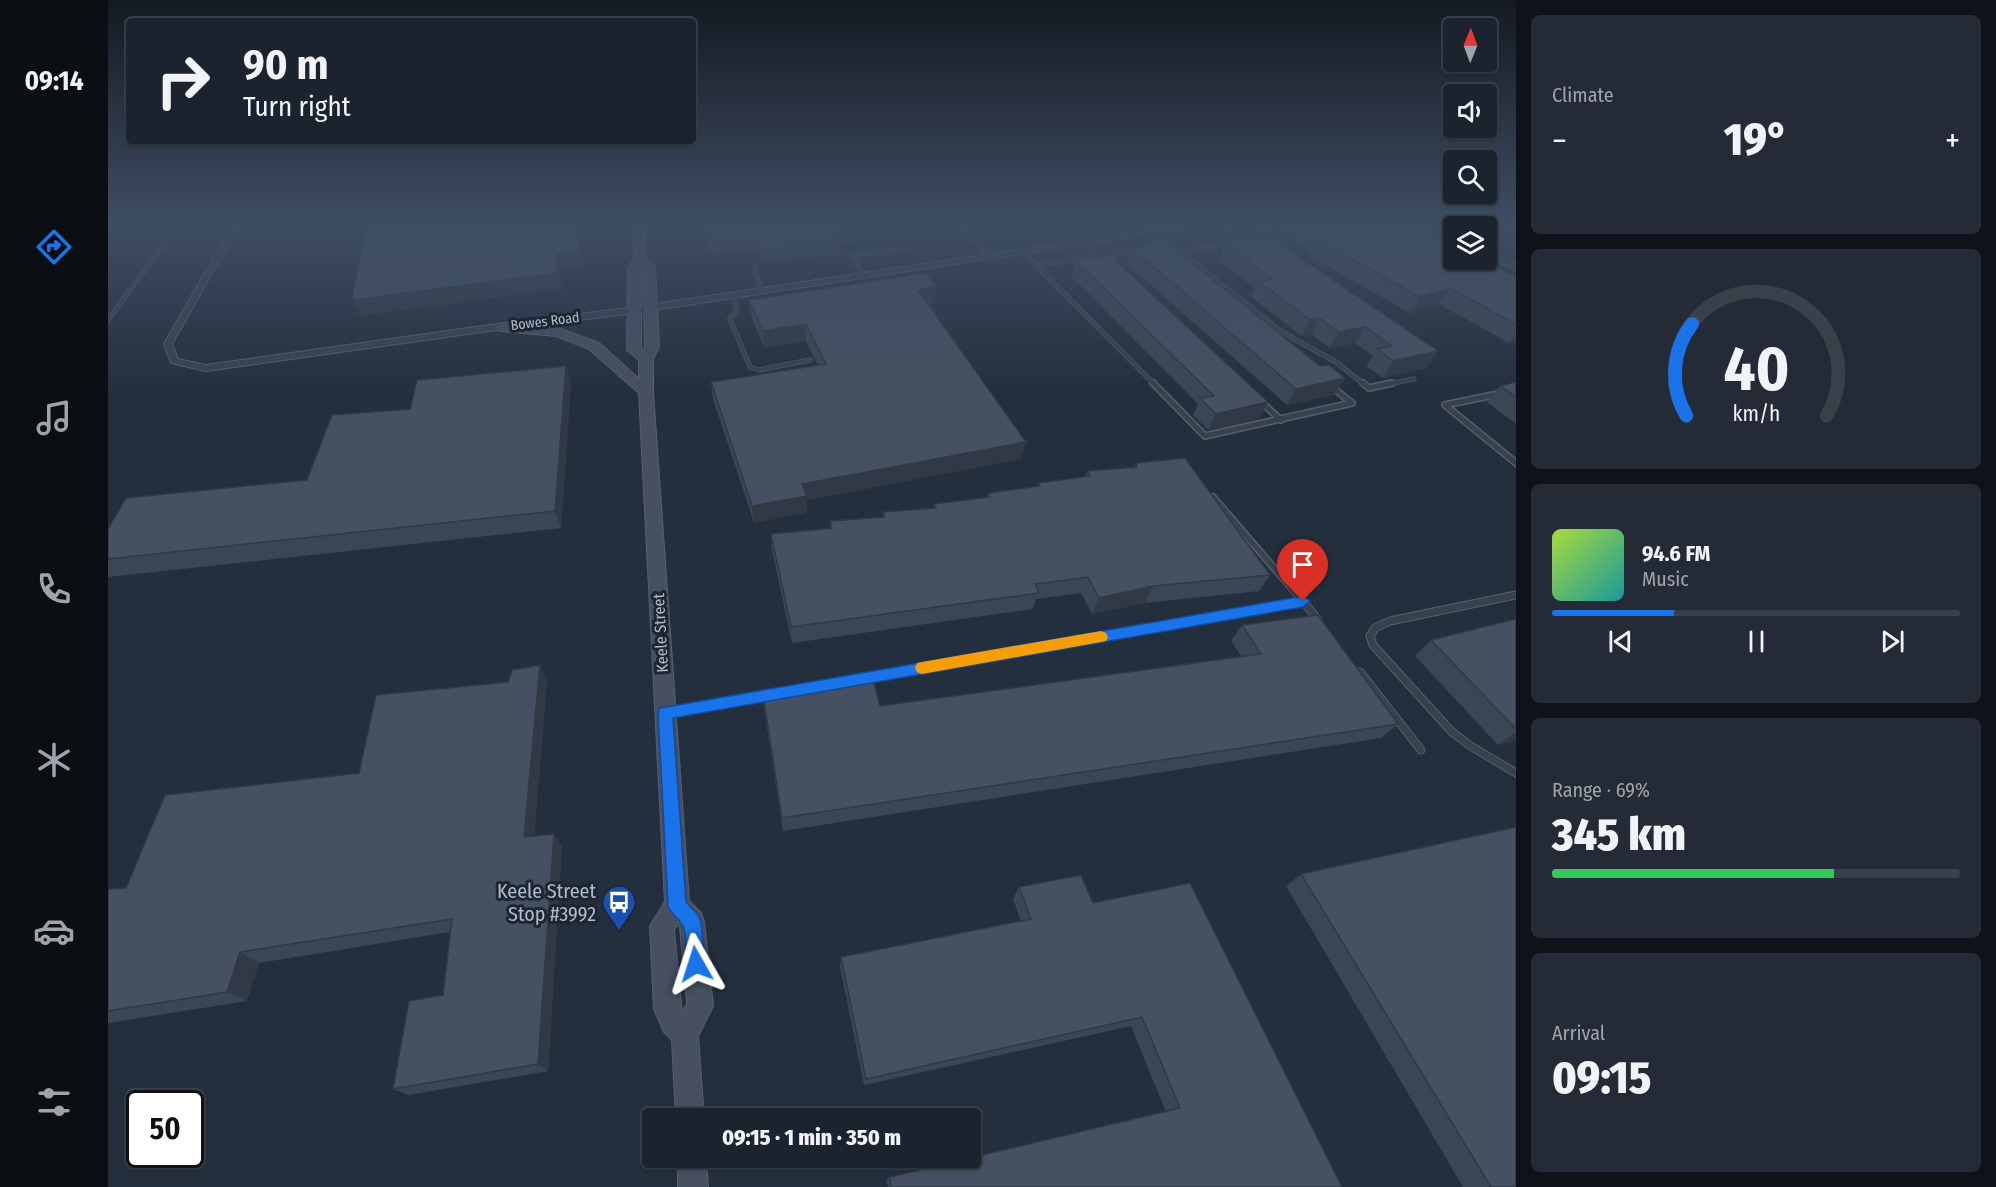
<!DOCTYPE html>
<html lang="en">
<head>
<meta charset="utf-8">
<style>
	body { margin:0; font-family:"Fira Sans Condensed",sans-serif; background:#242b36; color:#f1f3f6; height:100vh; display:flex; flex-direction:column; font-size:22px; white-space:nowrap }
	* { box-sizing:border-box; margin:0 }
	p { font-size:20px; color:#a0a4aa }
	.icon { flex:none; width:33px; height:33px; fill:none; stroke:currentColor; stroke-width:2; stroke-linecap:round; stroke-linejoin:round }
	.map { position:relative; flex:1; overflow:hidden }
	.drawer { display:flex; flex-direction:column; gap:15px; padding:15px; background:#0f1319; width:480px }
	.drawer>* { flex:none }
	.top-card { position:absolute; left:18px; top:18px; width:570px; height:126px; border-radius:6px; box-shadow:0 2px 4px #0004,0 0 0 2px #39404a; background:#1b232e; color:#f1f3f6; overflow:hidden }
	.needle { width:39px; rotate:1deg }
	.fabs { position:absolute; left:1335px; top:18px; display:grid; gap:12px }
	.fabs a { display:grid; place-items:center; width:54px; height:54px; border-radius:6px; background:#1b232e; box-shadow:0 2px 4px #0004,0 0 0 2px #39404a; font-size:30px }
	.speed { position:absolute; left:18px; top:1090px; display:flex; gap:12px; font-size:30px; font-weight:700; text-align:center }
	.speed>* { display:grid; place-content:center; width:78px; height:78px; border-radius:50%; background:#1b232e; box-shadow:0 2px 4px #0004,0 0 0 2px #39404a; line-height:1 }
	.speed .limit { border:3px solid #111; border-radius:9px; background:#fff; color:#111 }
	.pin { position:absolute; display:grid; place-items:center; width:51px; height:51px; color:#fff; margin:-62px -26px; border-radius:50% 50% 50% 0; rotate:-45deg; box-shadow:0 0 6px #0007 }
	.pin .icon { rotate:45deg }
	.me { position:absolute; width:66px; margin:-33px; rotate:354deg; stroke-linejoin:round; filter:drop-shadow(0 0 4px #0008) }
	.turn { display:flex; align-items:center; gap:21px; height:126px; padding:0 18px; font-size:27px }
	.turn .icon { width:78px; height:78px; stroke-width:2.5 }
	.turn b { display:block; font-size:42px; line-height:51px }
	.big { font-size:45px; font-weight:800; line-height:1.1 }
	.drawer .widget { flex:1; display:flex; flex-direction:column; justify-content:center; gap:9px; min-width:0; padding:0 21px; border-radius:9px; background:#242b36 }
	.drawer .dial { align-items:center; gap:0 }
	.dial svg { height:156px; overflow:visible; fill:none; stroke:#39404a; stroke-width:7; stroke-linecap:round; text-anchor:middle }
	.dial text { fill:#f1f3f6; stroke:none }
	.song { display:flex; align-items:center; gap:18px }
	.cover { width:72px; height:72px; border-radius:9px; background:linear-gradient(135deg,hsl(80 70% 55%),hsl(180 70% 35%)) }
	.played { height:6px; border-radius:3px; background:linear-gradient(90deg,#1a73e8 30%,#39404a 30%) }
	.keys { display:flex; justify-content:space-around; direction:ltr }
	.heat { display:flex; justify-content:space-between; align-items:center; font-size:33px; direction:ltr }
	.charge { height:9px; border-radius:4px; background:linear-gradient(90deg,#34c759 69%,#39404a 0) }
	.trip { position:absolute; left:534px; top:1108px; width:339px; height:60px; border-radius:6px; background:#1b232e; box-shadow:0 2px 4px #0004,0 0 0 2px #39404a; font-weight:800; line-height:60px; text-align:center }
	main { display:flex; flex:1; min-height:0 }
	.tab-bar { display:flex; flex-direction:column; width:108px; justify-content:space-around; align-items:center; background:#0b0e12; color:#a0a4aa }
	.tab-bar .icon { width:42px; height:42px }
	.tab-bar .active { color:#1a73e8 }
	.tab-bar b { font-size:27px; color:#f1f3f6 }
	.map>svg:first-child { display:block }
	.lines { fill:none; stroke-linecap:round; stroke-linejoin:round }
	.service-far2-casing { stroke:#565f6c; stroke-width:5 }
	.service-far1-casing { stroke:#565f6c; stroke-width:8 }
	.service-casing { stroke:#565f6c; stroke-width:9 }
	.minor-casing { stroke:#565f6c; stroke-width:2 }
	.tertiary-casing { stroke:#565f6c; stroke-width:2 }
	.secondary-casing { stroke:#565f6c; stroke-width:2 }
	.service-far2 { stroke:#38414e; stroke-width:4 }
	.service-far1 { stroke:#38414e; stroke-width:5 }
	.service { stroke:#38414e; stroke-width:7 }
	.minor { fill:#38414e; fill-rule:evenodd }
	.tertiary { fill:#38414e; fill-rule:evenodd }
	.secondary { fill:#465061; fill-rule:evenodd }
	.wall { fill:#3b4654 }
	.shaded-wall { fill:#303945 }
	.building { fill:#455162; stroke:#303945; stroke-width:1.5 }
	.route { fill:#1a73e8; stroke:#114b97; stroke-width:1.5 }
	.slow { fill:#f59e0b }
	.labels { text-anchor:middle; stroke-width:6; stroke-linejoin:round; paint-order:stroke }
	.far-street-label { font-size:14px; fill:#b4bcc9; stroke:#1d2633 }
	.street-label { font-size:16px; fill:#b4bcc9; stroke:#1d2633 }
	.near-poi-label { font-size:20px; fill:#b4bcc9; stroke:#1d2633; text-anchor:end }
</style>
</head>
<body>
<main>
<nav class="tab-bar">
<b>09:14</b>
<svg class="icon active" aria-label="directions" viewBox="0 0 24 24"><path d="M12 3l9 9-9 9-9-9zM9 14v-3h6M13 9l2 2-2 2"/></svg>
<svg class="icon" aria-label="music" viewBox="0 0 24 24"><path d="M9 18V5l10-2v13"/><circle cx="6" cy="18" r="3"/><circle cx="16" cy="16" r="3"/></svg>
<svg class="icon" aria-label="phone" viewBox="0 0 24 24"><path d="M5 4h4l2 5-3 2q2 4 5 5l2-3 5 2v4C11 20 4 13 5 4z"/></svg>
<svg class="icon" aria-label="climate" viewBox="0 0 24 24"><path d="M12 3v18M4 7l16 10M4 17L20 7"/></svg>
<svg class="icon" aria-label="car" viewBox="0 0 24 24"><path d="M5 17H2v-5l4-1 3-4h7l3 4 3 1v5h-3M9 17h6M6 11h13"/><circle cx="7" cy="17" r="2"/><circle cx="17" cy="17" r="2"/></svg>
<svg class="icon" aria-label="filters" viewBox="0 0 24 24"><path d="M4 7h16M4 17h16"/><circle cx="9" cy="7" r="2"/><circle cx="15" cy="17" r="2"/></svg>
</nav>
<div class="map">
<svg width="1408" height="1187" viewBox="0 0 1408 1187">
	<rect width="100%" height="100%" fill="#242f3e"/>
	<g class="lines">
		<defs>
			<g id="service-far2">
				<path d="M846,224L863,236L880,256"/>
				<path d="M1042,224L1051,232"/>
				<path d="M1149,224L1186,254"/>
				<path d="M1354,224L1358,226"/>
				<path d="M1042,233L1052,248"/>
				<path d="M1160,233L1192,228"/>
				<path d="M1378,236L1408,232"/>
				<path d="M1387,236L1408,247"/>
				<path d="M1047,238L1060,242L1174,332L1228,362L1257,385"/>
				<path d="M976,242L999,261"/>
				<path d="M914,251L1047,385"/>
				<path d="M1072,252L1137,240L1111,224"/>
				<path d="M930,265L1030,250"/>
				<path d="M647,268L653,292"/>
				<path d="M755,276L744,255L799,249"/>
				<path d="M625,296L629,311L622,319L642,367L651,370L702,360"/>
				<path d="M0,320L71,224"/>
				<path d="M1276,385L1306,379"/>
			</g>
			<g id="service-far1">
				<path d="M1045,383L1097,436L1244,403L1224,387"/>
				<path d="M1255,383L1261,388L1284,383"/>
				<path d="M1390,394L1337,405L1408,463"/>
				<path d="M1152,401L1173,420"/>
				<path d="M1105,497L1185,590"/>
			</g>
			<g id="service">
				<path d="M1408,595L1282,621L1267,628L1262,636L1265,645L1343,731L1361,745L1408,773"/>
				<path d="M1195,601L1210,620"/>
				<path d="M1252,672L1313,750"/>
				<path d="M759,677L1195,601L1184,588"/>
				<path d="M561,712L663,694"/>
			</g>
			<path id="minor" d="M125,224H132L64,344L70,359L98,365L374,326L527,307L531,310L527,313L374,332L98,371L63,363L56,344Z"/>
			<g id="tertiary">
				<path d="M1084,224H1110L527,313L522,310L527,307Z"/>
				<path d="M1308,224H1321L1346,234V240Z"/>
				<path d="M1378,250L1408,263V270L1378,257Z"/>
			</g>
			<g id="secondary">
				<path d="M526,224H536L538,258L547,267L551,347L545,359V392L581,901L593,913L596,922L605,1006L590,1036L596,1119H568L564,1040L556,1032L546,1009L542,926L557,902L531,393L481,349L448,336L393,331L387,327L393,323L450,328L491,343L531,379V360L519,350L520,268L526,259ZM533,266L535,268L537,347L535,351L533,349ZM570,925L572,927L579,1004L574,1013L566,929Z"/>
				<path d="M570,1158H598L600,1187H570Z"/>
			</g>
		</defs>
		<use href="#service-far2" class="service-far2-casing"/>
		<use href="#service-far1" class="service-far1-casing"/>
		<use href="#service" class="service-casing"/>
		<use href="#minor" class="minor-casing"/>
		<use href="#tertiary" class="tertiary-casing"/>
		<use href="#secondary" class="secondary-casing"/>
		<use href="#service-far2" class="service-far2"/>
		<use href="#service-far1" class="service-far1"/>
		<use href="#service" class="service"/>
		<use href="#minor" class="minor"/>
		<use href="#tertiary" class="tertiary"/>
		<use href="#secondary" class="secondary"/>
	</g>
	<g class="wall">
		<path d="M596,224H812L811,236L731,244V255L653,260L652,251L601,252Z"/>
		<path d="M883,224H947L891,233Z"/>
		<path d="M1188,224H1302L1408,277V341L1401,343L1331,304L1302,313L1202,256L1204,253L1181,239Z"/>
		<path d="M1362,224H1408V228L1378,232V226H1366Z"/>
		<path d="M1117,245L1330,351L1318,368L1275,378L1258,366L1265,356L1247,343L1221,348L1203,334L1194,336L1143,297L1147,288L1111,261Z"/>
		<path d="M1024,248L1212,366L1237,378L1226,395L1179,405L1019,264Z"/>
		<path d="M1010,259L1009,263L1151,419L1100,430L1085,415L1090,404L963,276L967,260Z"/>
		<path d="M828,287L826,303L820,304L913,459L699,500V512L646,523L605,399L603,382L710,365L698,341L656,347L643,316L641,300Z"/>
		<path d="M458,366L463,382L453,528L0,577V529L199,480L302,409Z"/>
		<path d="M1408,382V424L1379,402L1392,386Z"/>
		<path d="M1028,463L1162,575L1151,591L1037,603L984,614L973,593L928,599L925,609L684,643L664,550L663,534L722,528V521L775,517V512L826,508V504L879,497L880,493L929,487L930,483L977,477L979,471L1026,467Z"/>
		<path d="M1408,619V740L1390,745L1307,656L1323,640Z"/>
		<path d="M1134,625L1290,724L1273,738L675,831L656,709L655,694L772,706L1133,656L1123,641Z"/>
		<path d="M439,680L426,836L454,846L440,1071L301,1095L285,1089L335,995L342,932L151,963L139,1001L0,1023V889L18,888Z"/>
		<path d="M1193,874L1408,1187H1355L1178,886Z"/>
		<path d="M911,887L985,903L1234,1187H780L778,1180L782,1177L1058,1112L1023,1026L756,1085L732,967L733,957L913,921L905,899Z"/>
	</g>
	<g class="shaded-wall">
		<path d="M467,224L470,236L475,267L452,270L454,289L252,316L244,300L448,254Z"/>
		<path d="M775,224H812L811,236L731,244V240L729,229Z"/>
		<path d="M893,224H947L891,233Z"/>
		<path d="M1382,224H1408V228L1378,232V229Z"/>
		<path d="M828,287L826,303L808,306L810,290Z"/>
		<path d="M1342,288L1331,304L1302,313L1312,297Z"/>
		<path d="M1211,318L1203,334L1194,336L1202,320Z"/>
		<path d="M698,324V341L656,347L655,331Z"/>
		<path d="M1257,327L1247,343L1221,348L1231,332Z"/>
		<path d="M1408,334V341L1401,343Z"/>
		<path d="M1330,351L1318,368L1275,378L1285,361Z"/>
		<path d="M458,366L463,382L453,528L447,511Z"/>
		<path d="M1237,378L1226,395L1179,405L1188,389Z"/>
		<path d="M1160,402L1151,419L1100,430L1108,414Z"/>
		<path d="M918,442L913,459L699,500V512L646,523L644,506L694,484Z"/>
		<path d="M1045,586L1037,603L984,614L991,598Z"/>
		<path d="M432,665L439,680L425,850L416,837Z"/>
		<path d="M1408,732V740L1390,745Z"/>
		<path d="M446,834L454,846L440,1071L430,1064Z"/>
		<path d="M132,952L151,963L139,1001L119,992Z"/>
	</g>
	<g class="building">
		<path d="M258,224H467L471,252L448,254L450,273L244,300Z"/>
		<path d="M598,224H775L729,229L731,240L653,245L651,236H600Z"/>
		<path d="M1189,224H1302L1346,246V260H1373L1408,277V324L1342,288L1312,297L1210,240L1215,239Z"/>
		<path d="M1158,238L1179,249L1330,351L1285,361L1269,349L1284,346L1257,327L1231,332L1211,318L1202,320L1150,281L1164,279L1117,245Z"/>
		<path d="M1058,242L1212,366L1221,365L1237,378L1188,389L1024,248Z"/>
		<path d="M1006,254L1010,259L1008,261L1160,402L1108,414L1092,398L1106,396L967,260Z"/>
		<path d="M818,273L828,287L810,290L918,442L694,484L699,496L644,506L603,382L718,364L698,324L655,331L641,300Z"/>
		<path d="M458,366L447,511L0,559V529L18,498L199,480L224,415L302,409L309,380Z"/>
		<path d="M1408,382V397L1392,386Z"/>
		<path d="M1077,458L1162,575L1045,586L991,598L980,577L927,584L931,593L683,627L663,534L724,528L722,521L777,517L775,512L828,508L826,504L882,497L880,493L932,486L930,483L982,476L979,471L1029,467L1028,463Z"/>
		<path d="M1210,615L1290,724L674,818L655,694L764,675L772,706L1153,654L1134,625Z"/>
		<path d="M1408,619V729L1323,640Z"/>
		<path d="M432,665L416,837L446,834L430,1064L285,1089L301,1001L335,995L344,919L132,952L119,992L0,1011V889L18,888L57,795L251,773L268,695L400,682L404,670Z"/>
		<path d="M1408,827V1187H1383L1193,874Z"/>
		<path d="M973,875L985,903L1082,883L1234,1187H783L782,1177L1072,1108L1034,1017L758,1079L733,957L923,919L911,887Z"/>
	</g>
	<linearGradient id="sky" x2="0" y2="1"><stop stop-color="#141a22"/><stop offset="0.57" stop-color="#3f4d63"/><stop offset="1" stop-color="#3f4d63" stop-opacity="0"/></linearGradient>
	<rect width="1408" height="391" fill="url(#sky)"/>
	<path class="route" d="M1195,596L1202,601L1195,607L565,718L578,902L590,915L593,922L597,964L595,971L588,974L581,971C575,957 581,939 575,926C572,919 563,914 560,906L550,713L552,708Z"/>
	<path class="slow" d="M993,631L998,633L1000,637L998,641L993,642L814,674L809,672L807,668L809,663L814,662Z"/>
	<defs>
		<symbol id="bus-pin" viewBox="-11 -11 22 30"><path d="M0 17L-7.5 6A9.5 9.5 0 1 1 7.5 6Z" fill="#1a4fb4" stroke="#1d2633"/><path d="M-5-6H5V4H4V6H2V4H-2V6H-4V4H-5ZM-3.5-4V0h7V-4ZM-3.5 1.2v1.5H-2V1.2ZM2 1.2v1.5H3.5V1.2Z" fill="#fff"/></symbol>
	</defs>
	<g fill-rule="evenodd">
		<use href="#bus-pin" x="492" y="883" width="38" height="52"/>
	</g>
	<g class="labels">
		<g class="far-street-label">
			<text transform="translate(437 321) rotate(-7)" y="5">Bowes Road</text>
		</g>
		<g class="street-label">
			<text transform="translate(552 633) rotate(-93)" y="6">Keele Street</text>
		</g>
		<g class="near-poi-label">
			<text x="488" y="898">Keele Street<tspan x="488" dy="23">Stop #3992</tspan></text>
		</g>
	</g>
</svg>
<div class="fabs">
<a><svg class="needle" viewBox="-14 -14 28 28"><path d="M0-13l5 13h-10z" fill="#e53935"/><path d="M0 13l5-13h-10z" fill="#a0a4aa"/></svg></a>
<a><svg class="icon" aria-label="sound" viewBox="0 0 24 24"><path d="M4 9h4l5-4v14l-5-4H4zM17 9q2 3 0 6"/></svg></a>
<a><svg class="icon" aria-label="search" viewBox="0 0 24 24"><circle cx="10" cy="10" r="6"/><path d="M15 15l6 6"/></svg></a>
<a><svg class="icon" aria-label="layers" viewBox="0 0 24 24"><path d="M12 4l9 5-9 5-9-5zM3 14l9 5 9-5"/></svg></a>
</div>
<div class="speed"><div class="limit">50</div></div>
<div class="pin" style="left:1195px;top:601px;background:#d93025"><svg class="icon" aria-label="arrive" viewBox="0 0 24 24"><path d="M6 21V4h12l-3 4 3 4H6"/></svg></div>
<svg class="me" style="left:588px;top:964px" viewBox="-20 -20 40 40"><path d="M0-17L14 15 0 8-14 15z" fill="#1a73e8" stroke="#fff" stroke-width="4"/></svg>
<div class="trip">09:15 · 1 min · 350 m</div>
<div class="top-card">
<div class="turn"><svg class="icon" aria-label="right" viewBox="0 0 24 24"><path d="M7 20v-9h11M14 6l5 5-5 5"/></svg><div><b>90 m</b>Turn right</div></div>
</div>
</div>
<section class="drawer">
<div class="widget"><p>Climate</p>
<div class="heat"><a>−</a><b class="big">19°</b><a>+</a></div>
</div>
<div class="widget dial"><svg viewBox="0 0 100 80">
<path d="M14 69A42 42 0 1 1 86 69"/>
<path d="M14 69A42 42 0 0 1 17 22" stroke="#1a73e8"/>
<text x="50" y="56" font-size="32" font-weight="700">40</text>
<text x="50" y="72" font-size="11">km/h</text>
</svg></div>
<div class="widget">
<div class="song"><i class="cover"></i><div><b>94.6 FM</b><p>Music</p></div></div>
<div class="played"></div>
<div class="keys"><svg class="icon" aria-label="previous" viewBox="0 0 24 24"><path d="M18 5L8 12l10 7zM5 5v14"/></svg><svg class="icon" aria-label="pause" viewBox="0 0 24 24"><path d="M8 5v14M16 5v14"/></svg><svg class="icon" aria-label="next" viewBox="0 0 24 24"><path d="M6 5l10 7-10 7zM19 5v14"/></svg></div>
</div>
<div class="widget"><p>Range · 69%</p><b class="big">345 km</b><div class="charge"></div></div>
<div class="widget"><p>Arrival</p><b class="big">09:15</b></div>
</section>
</main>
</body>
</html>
